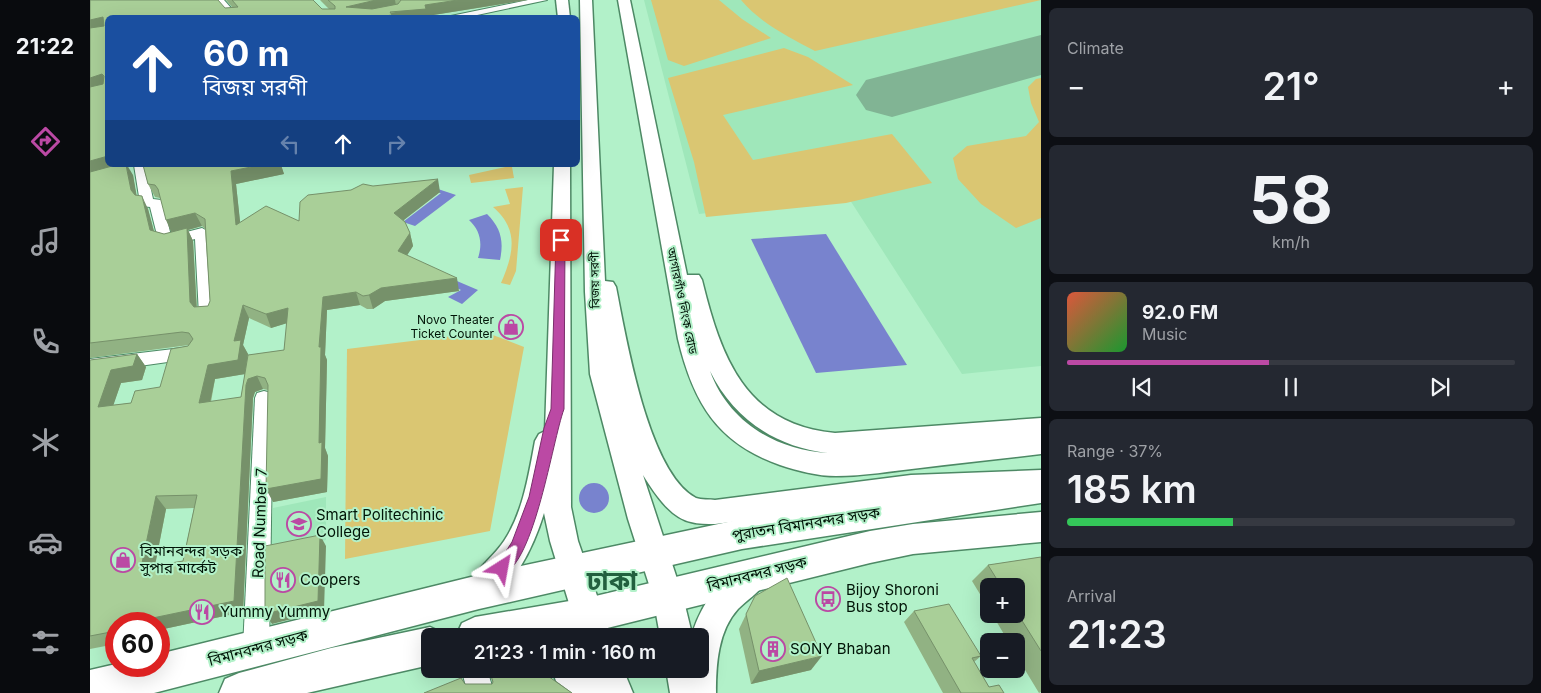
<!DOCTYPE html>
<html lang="en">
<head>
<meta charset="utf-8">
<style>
	body { margin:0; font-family:Inter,"Noto Sans Bengali",sans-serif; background:#242831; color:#f1f3f6; height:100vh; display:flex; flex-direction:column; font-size:19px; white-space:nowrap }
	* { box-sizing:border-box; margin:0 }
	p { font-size:16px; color:#9ea1a6 }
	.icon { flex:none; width:28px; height:28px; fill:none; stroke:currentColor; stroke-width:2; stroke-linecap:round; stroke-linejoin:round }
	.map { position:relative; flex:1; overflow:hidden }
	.sheet { display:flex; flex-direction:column; gap:8px; padding:8px; background:#0d0f14; width:500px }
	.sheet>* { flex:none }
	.banner { position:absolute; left:15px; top:15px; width:475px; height:152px; border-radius:8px; box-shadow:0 5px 20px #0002; background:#1a4fa0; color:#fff; overflow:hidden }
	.fabs { position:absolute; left:890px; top:578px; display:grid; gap:10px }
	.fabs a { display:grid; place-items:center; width:45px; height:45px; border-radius:8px; background:#171b24; box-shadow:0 5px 20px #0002; font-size:25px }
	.speed { position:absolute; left:15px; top:612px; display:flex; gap:10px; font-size:25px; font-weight:700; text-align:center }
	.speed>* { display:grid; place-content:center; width:65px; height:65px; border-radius:50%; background:#171b24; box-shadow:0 5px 20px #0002; line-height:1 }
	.speed .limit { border:8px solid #d22; background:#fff; color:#111 }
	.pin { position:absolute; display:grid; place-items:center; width:42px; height:42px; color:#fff; margin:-21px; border-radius:10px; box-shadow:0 2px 8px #0006 }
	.me { position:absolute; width:55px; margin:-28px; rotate:34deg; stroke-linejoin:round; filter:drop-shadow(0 0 4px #0008) }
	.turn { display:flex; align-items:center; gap:18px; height:105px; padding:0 15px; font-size:22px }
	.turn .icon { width:65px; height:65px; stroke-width:2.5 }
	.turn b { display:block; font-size:35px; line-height:42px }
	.lanes { display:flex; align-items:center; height:48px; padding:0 15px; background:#0003; justify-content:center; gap:25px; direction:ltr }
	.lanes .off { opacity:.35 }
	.big { font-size:38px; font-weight:600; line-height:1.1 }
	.sheet .tile { flex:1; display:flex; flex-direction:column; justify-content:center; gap:8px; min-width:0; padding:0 18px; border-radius:8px; background:#242831 }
	.sheet .dial { align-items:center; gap:0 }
	.dial b { font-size:65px; line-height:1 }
	.song { display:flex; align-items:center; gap:15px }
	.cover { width:60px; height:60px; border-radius:8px; background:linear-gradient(135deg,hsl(10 70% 55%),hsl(130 70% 35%)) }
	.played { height:5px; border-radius:2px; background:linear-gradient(90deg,#bb49a4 45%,#363941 45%) }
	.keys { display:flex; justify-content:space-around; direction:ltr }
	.heat { display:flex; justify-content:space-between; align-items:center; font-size:28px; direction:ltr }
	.charge { height:8px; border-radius:4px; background:linear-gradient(90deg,#34c759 37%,#363941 0) }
	.trip { position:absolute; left:331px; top:628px; width:288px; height:50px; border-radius:8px; background:#171b24; box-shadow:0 5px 20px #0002; font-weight:600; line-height:50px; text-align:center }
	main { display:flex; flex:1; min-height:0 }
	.tab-bar { display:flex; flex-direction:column; width:90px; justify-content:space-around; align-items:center; background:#090b0e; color:#9ea1a6 }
	.tab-bar .icon { width:35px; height:35px }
	.tab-bar .current { color:#bb49a4 }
	.tab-bar b { font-size:22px; color:#f1f3f6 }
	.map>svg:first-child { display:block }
	.built { fill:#9fe7ba }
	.green { fill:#dac672 }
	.water { fill:#7883ce }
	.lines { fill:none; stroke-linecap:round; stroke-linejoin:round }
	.runway { fill:#81b494; fill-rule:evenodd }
	.minor-casing { stroke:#4d8965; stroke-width:2 }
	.major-casing { stroke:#4d8965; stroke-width:3 }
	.highway-casing { stroke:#4d8965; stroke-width:3 }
	.minor { fill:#fff; fill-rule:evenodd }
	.major { fill:#fff; fill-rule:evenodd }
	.highway { fill:#fff; fill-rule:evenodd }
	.wall { fill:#91b283; fill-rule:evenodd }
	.shaded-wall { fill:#76916a }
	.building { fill:#a9cf98; stroke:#76916a; fill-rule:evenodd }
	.route { fill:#bb49a4; stroke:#7a2f6b }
	.labels { text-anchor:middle; stroke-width:4; stroke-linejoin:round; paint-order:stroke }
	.street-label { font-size:12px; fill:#001407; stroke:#b2f1c9 }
	.poi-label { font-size:12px; fill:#001407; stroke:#b2f1c9; text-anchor:end }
	.near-poi-label { font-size:15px; fill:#001407; stroke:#b2f1c9; text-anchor:start }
	.near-street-label { font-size:15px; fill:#001407; stroke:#b2f1c9 }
	.near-town-label { font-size:26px; font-weight:bold; fill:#22603e; stroke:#b2f1c9 }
</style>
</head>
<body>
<main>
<nav class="tab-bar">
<b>21:22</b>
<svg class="icon current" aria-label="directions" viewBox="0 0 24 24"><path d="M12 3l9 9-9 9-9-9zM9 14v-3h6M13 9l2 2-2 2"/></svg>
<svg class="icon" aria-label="music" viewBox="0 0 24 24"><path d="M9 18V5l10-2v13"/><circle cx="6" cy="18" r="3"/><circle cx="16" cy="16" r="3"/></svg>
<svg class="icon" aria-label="phone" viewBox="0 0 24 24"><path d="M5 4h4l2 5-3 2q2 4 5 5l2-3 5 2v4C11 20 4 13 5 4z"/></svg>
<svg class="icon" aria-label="climate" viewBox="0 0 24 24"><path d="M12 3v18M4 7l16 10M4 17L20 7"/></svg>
<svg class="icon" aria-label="car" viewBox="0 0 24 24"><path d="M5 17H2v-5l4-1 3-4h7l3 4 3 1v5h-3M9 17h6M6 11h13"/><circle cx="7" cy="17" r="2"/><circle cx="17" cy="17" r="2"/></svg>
<svg class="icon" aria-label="filters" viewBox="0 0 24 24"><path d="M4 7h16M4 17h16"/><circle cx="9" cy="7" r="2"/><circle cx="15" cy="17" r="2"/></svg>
</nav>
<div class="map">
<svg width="951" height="693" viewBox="0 0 951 693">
	<rect width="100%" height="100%" fill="#b2f1c9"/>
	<g class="built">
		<path d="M554,0H951V366L872,374L758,197L609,214Z"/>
		<path d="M236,497V540L180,552L183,508Z"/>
	</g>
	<g class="green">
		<path d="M561,0H629L652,19L681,38L594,66L578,60Z"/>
		<path d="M651,0H951L725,51C699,37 670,23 651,0Z"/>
		<path d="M694,48L718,57L763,85L633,115L663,160L802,134L842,183L756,203L616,217L604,162L578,78Z"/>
		<path d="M951,78V218L926,228L891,204L868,179L863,158L877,146L936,136L949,122L941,103L938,87L946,79Z"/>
		<path d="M420,166L422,167L424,178L381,183L379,175Z"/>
		<path d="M433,187L426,271L420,285L411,283C423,255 430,230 403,207L420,204L415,189Z"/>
		<path d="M395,332L434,347L400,531L255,559L257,349Z"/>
	</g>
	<g class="water">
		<path d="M348,189L366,195L325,226L313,222L351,193H344Z"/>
		<path d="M397,214C411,228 414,241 410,260L388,258C393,243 390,230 379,220Z"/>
		<path d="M736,234L817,365L726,373L661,239Z"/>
		<path d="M327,264L388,290L372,304L358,297L371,290L322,268Z"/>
		<circle cx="504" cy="498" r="15"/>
	</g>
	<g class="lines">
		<path class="runway" d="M951,35V75L802,117L776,110L766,95L776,80Z"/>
		<defs>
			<g id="minor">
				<path d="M125,0H134L150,18H140Z"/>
				<path d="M438,0H457L373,18H351Z"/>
				<path d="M44,165L56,167L63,199L71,200L73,203L81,236L112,228L119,232L125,315L123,319H111L109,315L105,239L80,246L69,243L60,207L52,206L50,203Z"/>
				<path d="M100,347L106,348L109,353L106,358L0,373V359Z"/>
				<path d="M174,391L181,393L183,398L179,648L175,657L166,661L157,657L153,648L165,398L167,393Z"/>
				<path d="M371,669H397L404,693H378Z"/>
			</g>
			<g id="major">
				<path d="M466,0H478L480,18H468Z"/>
				<path d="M490,0H502L515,281L523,282L526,287C536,337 558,473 606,498C611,500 620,499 625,500L821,475L951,470V494L821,499L625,524C617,524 608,524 601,522C580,518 563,491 553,475L593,597L602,634C612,603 630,576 662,564L673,568L677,578C671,592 659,598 648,609C628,631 626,664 626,693H580L576,669H610V636H570L563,597L538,519L500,374L495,292Z"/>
				<path d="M528,0H540L597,275H609L612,280C631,357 655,425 745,433L951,418V454C911,459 870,463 830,468C802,471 774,476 746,476C727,476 708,471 690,465C627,443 603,402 588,339ZM620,371C643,418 685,447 738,453C685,450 638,421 620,371Z"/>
				<path d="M464,165H480L481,507L488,541L521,636H489L460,541L454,513C444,546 422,593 389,607L378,602L374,592C382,572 402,559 414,541C433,513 439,473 445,441L449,434L455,431Z"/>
				<path d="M462,669H533L543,693H482L466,681Z"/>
			</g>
			<g id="highway">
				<path d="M951,475V503L652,549L389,609L64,693H0V670L26,664V666H69V654L389,575L652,519Z"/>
				<path d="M951,512V542L823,554L780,563L485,636H366L372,623L385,617L497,598L780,531L823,524Z"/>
				<path d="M340,627L353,633L355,636H340V665L217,693H129L135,679L149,673L241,648Z"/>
			</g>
		</defs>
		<use href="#minor" class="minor-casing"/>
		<use href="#major" class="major-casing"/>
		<use href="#highway" class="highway-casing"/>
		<use href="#minor" class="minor"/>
		<use href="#major" class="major"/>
		<use href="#highway" class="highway"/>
	</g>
	<g class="wall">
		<path d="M0,0L135,8H143L136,0H223L232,9H239L230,0H437L337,16V18H18V165L43,175L46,195L58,209L64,231L74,234L82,232L70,198L65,197L58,184L53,165H191L194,174L146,184L150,223L209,221L261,190L283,186L350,192L314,220L320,233L323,246L317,255L369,291L295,301L283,309H277L270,305L237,310L235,355L237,360L235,448L238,456L237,492L183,502L178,390L173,389L165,392L163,398L153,612L69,630V624H26V644L0,649V360L47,354L56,367L52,380L31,383L23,405L41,403L70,387L99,345L0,358ZM112,226L115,229L120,301L118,306L107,307L103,241L98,230ZM159,318L181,328L197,323L194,350L158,355L151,397L121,402L125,379L155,374L158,354L153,345ZM104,508L93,561L65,566L76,509Z"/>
		<path d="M951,557V692L949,693L926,655V641H918L902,614H926V586H899V609L882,581L898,565Z"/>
		<path d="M665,596L721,670L661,684L649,629Z"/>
		<path d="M824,611L891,656L884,662L899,687L914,693H853L814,622Z"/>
		<path d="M398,669H448L482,693L375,684H402L403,683Z"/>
	</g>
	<g class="shaded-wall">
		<path d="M286,0H305L306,6L261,18L256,7Z"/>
		<path d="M368,0H437L337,16V18H281L335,5Z"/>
		<path d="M13,17L18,28L0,32V20Z"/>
		<path d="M12,74L18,86L0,92V78Z"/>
		<path d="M18,156V165H36L0,175V161Z"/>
		<path d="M36,165H37L43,175L48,203L41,190Z"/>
		<path d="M171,165H191L194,174L146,184L152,239L146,225L141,171Z"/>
		<path d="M348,179L350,192L306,226L304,213Z"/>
		<path d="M52,196L58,209L67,243L60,230Z"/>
		<path d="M105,213L112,226L98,230L103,241L107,316L100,302L82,234L76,220Z"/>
		<path d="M320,233L323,246L311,265L308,251Z"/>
		<path d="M367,278L369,291L295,301L283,309L279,295L291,288Z"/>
		<path d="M266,292L270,305L237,310L235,355L237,360L235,448L238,456L237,492L183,502L176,489L229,443V347L233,297Z"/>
		<path d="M153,305L159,318L153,345L158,354L155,374L125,379L117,417L109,403L118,365L144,341Z"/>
		<path d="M198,308L204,321L181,328L176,314Z"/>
		<path d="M47,354L56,367L52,380L31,383L18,421L8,407L21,370Z"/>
		<path d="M167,376L173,389L165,392L163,398L153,612L69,630V624H34L144,601L156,385L158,379Z"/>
		<path d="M66,496L76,509L62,580L51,568Z"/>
		<path d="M230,535L236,546L234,611L182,624L175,614Z"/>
		<path d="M732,656L721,670L661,684L669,671Z"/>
	</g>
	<g class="building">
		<path d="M0,0H128L135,8L148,7L142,0H223L232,9H245V6L238,0H286L256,7L282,9L308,4L311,0H368L335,5L336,9L300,12L302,15L281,18H18V156L0,161V87L13,84L14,76L12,74L0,78V28L14,26L13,17L0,20Z"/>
		<path d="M26,165H36L41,190L45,195L52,196L60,230L74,234L97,228L100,302L104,307L118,306L120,301L115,219L105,213L76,220L68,189L65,185L58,184L53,165H171L141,171L146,225L176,206L209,221L210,202L218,195L261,190L273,184L283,186L348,179L304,213L315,222L320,233L308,251L367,278L291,288L279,295L273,296L266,292L233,297L229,347H231L229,443L232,442L231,479L176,489L178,385L175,378L167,376L158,379L156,385L144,601L34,624H26V631L0,636V360L47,354L43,366L21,370L8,407L41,403L45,391L70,387L81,349L98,346L103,339L99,333L92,332L0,343V172ZM153,305L176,314L198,308L194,350L158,355L151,397L109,403L118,365L148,360L151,340L144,341ZM107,495L93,561L51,568L66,496Z"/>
		<path d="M230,535L228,601L175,614V546Z"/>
		<path d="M951,557V651L926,611V586H911L898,565Z"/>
		<path d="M697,578L732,656L669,671L656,614L665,596Z"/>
		<path d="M859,604L891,656L882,658L899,687L909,685L914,693H871L824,611Z"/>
		<path d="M399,669H448L482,693H334L371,678L375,684H402L403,682Z"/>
	</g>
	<path class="route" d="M471,237L475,240L474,409C462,442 445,562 412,575L407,573L405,568L422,542L439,497L454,428L461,409L466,240Z"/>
	<defs>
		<symbol id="shop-ring" viewBox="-11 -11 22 22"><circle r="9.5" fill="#b2f1c9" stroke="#bb49a4" stroke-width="1.5"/><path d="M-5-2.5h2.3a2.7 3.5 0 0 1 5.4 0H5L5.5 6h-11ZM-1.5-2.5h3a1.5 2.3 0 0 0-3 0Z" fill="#bb49a4"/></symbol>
		<symbol id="university-ring" viewBox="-11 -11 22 22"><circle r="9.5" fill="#b2f1c9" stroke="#bb49a4" stroke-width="1.5"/><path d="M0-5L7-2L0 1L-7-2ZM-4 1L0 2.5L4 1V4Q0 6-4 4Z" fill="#bb49a4"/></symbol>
		<symbol id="restaurant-ring" viewBox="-11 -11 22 22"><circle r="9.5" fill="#b2f1c9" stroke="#bb49a4" stroke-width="1.5"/><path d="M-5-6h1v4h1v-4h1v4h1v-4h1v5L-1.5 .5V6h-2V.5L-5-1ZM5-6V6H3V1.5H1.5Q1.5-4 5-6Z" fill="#bb49a4"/></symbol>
		<symbol id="bus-ring" viewBox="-11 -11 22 22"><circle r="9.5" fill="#b2f1c9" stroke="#bb49a4" stroke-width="1.5"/><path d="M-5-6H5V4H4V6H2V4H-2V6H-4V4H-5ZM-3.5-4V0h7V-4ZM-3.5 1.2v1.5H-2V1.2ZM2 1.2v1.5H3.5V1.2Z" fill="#bb49a4"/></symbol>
		<symbol id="building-ring" viewBox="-11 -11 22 22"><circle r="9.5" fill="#b2f1c9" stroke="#bb49a4" stroke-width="1.5"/><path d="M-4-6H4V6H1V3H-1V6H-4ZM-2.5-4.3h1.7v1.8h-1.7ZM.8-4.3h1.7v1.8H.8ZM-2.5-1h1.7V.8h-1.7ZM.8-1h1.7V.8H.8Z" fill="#bb49a4"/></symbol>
	</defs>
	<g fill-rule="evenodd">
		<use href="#shop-ring" x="407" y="313" width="28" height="28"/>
		<use href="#university-ring" x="195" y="510" width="28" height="28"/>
		<use href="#shop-ring" x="19" y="546" width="28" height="28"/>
		<use href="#restaurant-ring" x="179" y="566" width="28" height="28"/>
		<use href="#bus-ring" x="724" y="585" width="28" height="28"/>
		<use href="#restaurant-ring" x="98" y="598" width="28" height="28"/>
		<use href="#building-ring" x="669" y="635" width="28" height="28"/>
	</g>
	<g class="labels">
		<g class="street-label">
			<text transform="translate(505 280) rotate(-91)" y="4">বিজয় সরণী</text>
			<text transform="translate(592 301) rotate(78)" y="4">আগারগাঁও লিংক রোড</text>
		</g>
		<g class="poi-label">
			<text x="404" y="324">Novo Theater<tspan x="404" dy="14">Ticket Counter</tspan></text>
		</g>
		<g class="near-poi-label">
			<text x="226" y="520">Smart Politechinic<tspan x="226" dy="17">College</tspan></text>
			<text x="50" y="556">বিমানবন্দর সড়ক<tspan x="50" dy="17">সুপার মার্কেট</tspan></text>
			<text x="210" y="585">Coopers</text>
			<text x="756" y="595">Bijoy Shoroni<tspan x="756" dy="17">Bus stop</tspan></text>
			<text x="130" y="617">Yummy Yummy</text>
			<text x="700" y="654">SONY Bhaban</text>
		</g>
		<g class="near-street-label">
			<text transform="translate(170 523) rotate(-88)" y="5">Road Number 7</text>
			<text transform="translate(716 524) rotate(-9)" y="5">পুরাতন বিমানবন্দর সড়ক</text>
			<text transform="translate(667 574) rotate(-14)" y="5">বিমানবন্দর সড়ক</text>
			<text transform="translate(168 648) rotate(-15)" y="5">বিমানবন্দর সড়ক</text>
		</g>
		<g class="near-town-label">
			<text x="522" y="590">ঢাকা</text>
		</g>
	</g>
</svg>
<div class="fabs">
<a>+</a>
<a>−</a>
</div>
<div class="speed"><div class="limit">60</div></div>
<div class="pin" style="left:471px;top:240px;background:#d93025"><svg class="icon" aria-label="arrive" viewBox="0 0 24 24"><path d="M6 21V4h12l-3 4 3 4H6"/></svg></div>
<svg class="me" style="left:412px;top:568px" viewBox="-20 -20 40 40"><path d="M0-17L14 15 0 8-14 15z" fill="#bb49a4" stroke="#fff" stroke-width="4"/></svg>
<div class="trip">21:23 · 1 min · 160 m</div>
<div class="banner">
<div class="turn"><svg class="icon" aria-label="ahead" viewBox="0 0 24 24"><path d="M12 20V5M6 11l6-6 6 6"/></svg><div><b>60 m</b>বিজয় সরণী</div></div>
<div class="lanes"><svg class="icon off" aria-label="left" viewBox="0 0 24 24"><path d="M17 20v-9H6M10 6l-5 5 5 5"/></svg><svg class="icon" aria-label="ahead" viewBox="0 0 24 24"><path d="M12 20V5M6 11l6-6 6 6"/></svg><svg class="icon off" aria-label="right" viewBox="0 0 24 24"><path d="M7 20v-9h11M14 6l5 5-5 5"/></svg></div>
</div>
</div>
<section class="sheet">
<div class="tile"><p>Climate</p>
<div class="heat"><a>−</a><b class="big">21°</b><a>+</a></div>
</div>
<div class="tile dial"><b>58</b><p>km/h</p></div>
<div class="tile">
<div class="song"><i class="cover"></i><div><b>92.0 FM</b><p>Music</p></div></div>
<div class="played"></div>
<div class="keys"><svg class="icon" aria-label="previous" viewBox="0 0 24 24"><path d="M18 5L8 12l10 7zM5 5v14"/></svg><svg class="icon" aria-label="pause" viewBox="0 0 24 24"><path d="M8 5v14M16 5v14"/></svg><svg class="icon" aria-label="next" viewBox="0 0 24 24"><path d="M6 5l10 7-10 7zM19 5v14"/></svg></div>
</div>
<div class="tile"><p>Range · 37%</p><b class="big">185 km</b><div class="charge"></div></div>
<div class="tile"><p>Arrival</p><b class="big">21:23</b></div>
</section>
</main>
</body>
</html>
